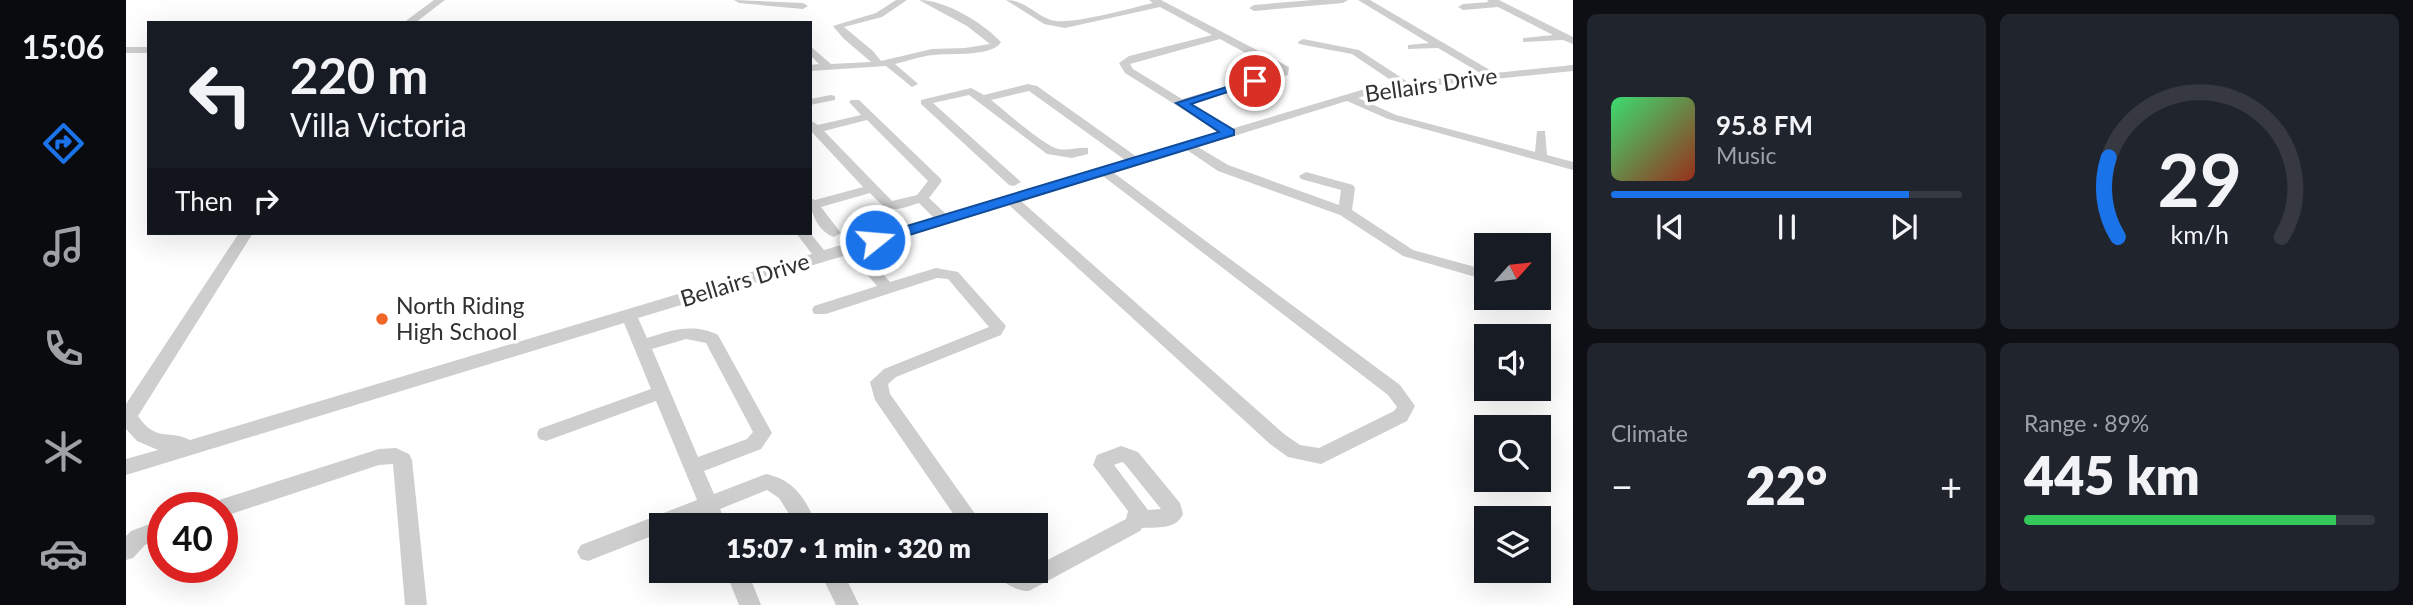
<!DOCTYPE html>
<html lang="en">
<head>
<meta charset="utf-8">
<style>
	body { margin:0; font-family:Lato,sans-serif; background:#20242c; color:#f1f3f6; height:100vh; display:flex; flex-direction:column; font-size:26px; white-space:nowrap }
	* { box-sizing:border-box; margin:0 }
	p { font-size:23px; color:#9ea1a6 }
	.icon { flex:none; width:38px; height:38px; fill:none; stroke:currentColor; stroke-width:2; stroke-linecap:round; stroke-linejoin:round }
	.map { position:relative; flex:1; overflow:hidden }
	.sheet { display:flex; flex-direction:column; gap:14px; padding:14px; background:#0d0f14; width:840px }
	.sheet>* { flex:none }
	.guide { position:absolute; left:21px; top:21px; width:665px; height:214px; border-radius:0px; box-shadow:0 7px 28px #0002; background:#171b24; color:#f1f3f6; overflow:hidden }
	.needle { width:46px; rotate:63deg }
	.buttons { position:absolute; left:1348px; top:233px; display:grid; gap:14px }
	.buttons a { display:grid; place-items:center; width:77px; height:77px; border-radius:0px; background:#171b24; box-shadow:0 7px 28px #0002; font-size:35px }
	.speed { position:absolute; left:21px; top:492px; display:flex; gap:14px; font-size:35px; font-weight:700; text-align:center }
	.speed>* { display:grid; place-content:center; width:91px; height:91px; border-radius:50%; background:#171b24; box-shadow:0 7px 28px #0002; line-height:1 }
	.speed .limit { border:10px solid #d22; background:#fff; color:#111 }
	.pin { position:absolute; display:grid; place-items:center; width:60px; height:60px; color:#fff; margin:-30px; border:4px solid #fff; border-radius:50%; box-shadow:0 2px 7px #0007 }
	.me { position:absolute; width:77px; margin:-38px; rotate:73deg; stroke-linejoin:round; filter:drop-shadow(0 0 5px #0008) }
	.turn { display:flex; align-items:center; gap:24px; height:147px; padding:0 28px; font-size:32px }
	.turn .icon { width:91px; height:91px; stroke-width:2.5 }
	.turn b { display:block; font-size:49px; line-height:60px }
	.then { display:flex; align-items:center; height:66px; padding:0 28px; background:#0003; gap:14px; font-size:26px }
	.big { font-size:52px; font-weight:800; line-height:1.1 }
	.sheet .card { flex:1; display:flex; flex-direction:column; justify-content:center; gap:10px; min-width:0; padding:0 24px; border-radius:10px; background:#20242c }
	.sheet .dial { align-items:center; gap:0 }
	.dial svg { height:182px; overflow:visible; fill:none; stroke:#363941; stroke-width:7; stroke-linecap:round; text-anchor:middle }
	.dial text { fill:#f1f3f6; stroke:none }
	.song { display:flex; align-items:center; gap:21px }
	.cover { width:84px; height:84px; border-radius:10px; background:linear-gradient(135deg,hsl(140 70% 55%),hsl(10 70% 35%)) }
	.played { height:7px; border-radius:4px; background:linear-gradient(90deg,#1a73e8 85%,#363941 85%) }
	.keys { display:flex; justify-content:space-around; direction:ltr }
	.heat { display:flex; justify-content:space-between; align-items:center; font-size:38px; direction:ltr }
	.charge { height:10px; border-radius:5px; background:linear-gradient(90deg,#34c759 89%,#363941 0) }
	.sheet .tiles { flex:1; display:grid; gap:14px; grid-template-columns:repeat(2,1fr) }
	.trip { position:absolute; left:523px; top:513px; width:399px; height:70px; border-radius:0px; background:#171b24; box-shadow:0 7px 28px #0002; font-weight:800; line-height:70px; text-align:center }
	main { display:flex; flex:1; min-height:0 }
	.tab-bar { display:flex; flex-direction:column; width:126px; justify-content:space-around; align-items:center; background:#090b0e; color:#9ea1a6 }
	.tab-bar .icon { width:49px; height:49px }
	.tab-bar .active { color:#1a73e8 }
	.tab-bar b { font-size:32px; color:#f1f3f6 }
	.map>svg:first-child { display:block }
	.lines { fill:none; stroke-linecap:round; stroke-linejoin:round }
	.minor { fill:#cecece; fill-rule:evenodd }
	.route { fill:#1a73e8; stroke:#114b97; stroke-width:2 }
	.poi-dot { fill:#f36629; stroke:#fff; stroke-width:2.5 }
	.labels { text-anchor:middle; stroke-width:7; stroke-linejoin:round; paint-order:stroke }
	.street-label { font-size:23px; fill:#313131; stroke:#fff }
	.poi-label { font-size:23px; fill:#313131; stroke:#fff; text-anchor:start }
</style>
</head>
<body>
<main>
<nav class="tab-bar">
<b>15:06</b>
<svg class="icon active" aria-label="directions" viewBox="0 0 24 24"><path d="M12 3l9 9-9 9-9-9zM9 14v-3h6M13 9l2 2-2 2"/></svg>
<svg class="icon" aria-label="music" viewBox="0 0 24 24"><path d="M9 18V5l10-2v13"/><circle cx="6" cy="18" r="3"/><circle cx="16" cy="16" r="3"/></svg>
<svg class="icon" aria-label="phone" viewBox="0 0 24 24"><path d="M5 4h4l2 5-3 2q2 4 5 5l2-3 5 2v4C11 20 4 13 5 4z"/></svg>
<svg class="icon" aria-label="climate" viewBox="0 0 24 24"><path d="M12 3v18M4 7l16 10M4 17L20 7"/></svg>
<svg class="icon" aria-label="car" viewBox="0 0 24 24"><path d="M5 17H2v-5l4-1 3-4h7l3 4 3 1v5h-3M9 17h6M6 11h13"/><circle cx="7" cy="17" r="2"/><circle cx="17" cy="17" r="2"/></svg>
</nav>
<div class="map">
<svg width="1447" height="605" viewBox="0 0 1447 605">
	<rect width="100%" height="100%" fill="#fff"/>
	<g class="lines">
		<g class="minor">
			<path d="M308,0H319L289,23H277Z"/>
			<path d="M608,0L677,3L682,6L677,9L613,3Z"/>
			<path d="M770,0H781L756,17L718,27L747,51L755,61L806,49L839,48L864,44L841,26L793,0C820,0 857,23 875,42C867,57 823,53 807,55C795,56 782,61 769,64L790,82L792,84L786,87L760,66L684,71V65L693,64L684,55V46L705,64L745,62L717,38L707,26L750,13Z"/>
			<path d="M880,0C899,0 908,14 925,20C944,26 1004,8 1027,3L1023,0H1035L1163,67L1162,75L1064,104L1105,129L1249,86L1269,83L1226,54L1173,44L1172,42L1177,39L1233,50L1282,82L1356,74L1312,48L1282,49V45L1303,43L1232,0H1244L1369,73L1447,65V71L1254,91L1232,98L1270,115L1409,152L1411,131H1419L1421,155L1447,162V170L1262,119L1221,101L1072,147L1102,165L1213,205L1215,190L1175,179L1173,176L1180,172L1227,185L1229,188L1226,210L1287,250L1360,270V280L1277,256L1214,215L1092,171L1061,150L988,173L1274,385L1289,406L1281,421L1195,464L1162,457L1144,444L883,205L736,250L764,282L810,268L832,272L880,326L875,335L770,377L762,384L764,394L857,525H835L749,400L744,382L758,369L863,327L822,279L811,278L700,314H688L686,310L688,306L751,286L724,254L512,318L521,338C546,330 567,323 592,335L646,433L635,449L578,471L588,494L640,474C669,480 680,500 691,525H670L653,498L641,490L594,509L601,525H581L577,516L554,525H536V532L462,561L455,559L451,552L455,545L571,500L530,401L420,441L413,439L411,434L413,429L525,389L498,323L0,475V459L32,450L11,441L0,429V404L113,233H127L12,416C30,443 43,429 64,440L686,254L670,233H684L698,250L808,218L793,203C768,211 763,214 744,193L695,207L715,233L708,237C693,232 684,213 684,198L689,200L737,187L684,130V120L692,125L735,115L723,102L725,100H733L814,178L816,181L803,198L820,214L999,160L903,91L865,100C879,111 914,142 929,148C940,152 951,147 962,148V154L946,158L921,154L843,95L807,103L895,182L888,186L883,185L795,104V100L845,88L858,95L902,84L911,86L1011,157L1093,132L999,73L993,63L1003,56L1086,35L1034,7L939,28L918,24ZM1094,39L1153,71L1056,99L1007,69L1004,64ZM741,120L802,181L791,195L766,201L698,131ZM977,176L1262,395L1271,407L1268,411L1193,448L1174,445L1158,434L895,201ZM560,339L580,343L627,432L621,439L572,457L526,349Z"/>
			<path d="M1186,0H1222L1217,3L1128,11L1123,8L1128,5Z"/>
			<path d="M1361,0H1373L1447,37V44L1437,40L1397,42V38L1427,35L1372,7L1337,10L1332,7L1337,4L1363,2Z"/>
			<rect x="0" y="47" width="23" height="6"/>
			<path d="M705,95L709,96V100L684,105V99Z"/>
			<path d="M995,446L1012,452L1054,503L1057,514C1050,530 1031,527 1016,528L1014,531L903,591C890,591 874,582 868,570H910V566L1000,519L1002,511L967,465L971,455ZM996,462L998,463L1035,509L1022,510L988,465Z"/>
			<path d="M270,448L283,454L286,460L301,605H279L267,464L253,465L96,517V508H86L89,502L96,499L253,449Z"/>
			<path d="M37,519V537L19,545L7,558L0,560V536L5,531Z"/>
			<path d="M599,570H621L635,605H613Z"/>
			<path d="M693,570H716L733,605H710Z"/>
		</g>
	</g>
	<path class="route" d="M1126,79L1135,81L1065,104L1108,130V135L754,244H744L742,240L744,237L1093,132L1050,103Z"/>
	<circle class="poi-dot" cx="256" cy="319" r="7"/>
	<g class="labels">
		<g class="street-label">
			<text transform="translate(1305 85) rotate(-8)" y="8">Bellairs Drive</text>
			<text transform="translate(619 280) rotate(-17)" y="8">Bellairs Drive</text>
		</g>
		<g class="poi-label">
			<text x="270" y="314">North Riding<tspan x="270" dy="26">High School</tspan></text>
		</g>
	</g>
</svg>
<div class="buttons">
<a><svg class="needle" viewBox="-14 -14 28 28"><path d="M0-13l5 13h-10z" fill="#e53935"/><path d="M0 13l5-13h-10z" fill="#9ea1a6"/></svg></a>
<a><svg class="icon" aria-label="sound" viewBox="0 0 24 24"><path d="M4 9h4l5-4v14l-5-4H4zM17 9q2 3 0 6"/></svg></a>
<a><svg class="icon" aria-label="search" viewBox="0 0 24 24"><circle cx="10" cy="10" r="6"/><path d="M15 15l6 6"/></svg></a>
<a><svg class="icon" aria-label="layers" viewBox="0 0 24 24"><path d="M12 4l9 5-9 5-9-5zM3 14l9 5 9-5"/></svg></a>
</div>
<div class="speed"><div class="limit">40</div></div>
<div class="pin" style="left:1129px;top:81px;background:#d93025"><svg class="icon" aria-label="arrive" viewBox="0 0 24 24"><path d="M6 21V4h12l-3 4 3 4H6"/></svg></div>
<svg class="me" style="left:749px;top:240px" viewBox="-20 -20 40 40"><circle r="17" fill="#1a73e8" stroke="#fff" stroke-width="3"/><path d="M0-11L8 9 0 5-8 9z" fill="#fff"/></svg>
<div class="trip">15:07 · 1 min · 320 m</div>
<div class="guide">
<div class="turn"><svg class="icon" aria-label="left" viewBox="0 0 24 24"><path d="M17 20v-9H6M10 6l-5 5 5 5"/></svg><div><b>220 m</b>Villa Victoria</div></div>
<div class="then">Then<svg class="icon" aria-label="right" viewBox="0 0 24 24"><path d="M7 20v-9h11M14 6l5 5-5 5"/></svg></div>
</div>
</div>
<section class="sheet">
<div class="tiles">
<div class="card">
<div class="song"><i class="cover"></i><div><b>95.8 FM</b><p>Music</p></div></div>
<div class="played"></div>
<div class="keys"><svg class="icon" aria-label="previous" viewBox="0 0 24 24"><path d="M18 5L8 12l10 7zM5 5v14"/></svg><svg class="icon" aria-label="pause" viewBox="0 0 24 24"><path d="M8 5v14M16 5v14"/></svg><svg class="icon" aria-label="next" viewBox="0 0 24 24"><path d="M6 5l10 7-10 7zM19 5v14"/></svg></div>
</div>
<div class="card dial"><svg viewBox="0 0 100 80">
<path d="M14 69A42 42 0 1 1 86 69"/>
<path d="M14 69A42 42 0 0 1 10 34" stroke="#1a73e8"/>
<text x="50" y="56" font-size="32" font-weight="700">29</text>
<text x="50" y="72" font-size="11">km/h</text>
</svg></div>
<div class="card"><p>Climate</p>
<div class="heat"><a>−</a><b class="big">22°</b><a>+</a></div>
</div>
<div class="card"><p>Range · 89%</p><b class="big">445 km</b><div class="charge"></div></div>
</div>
</section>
</main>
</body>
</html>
